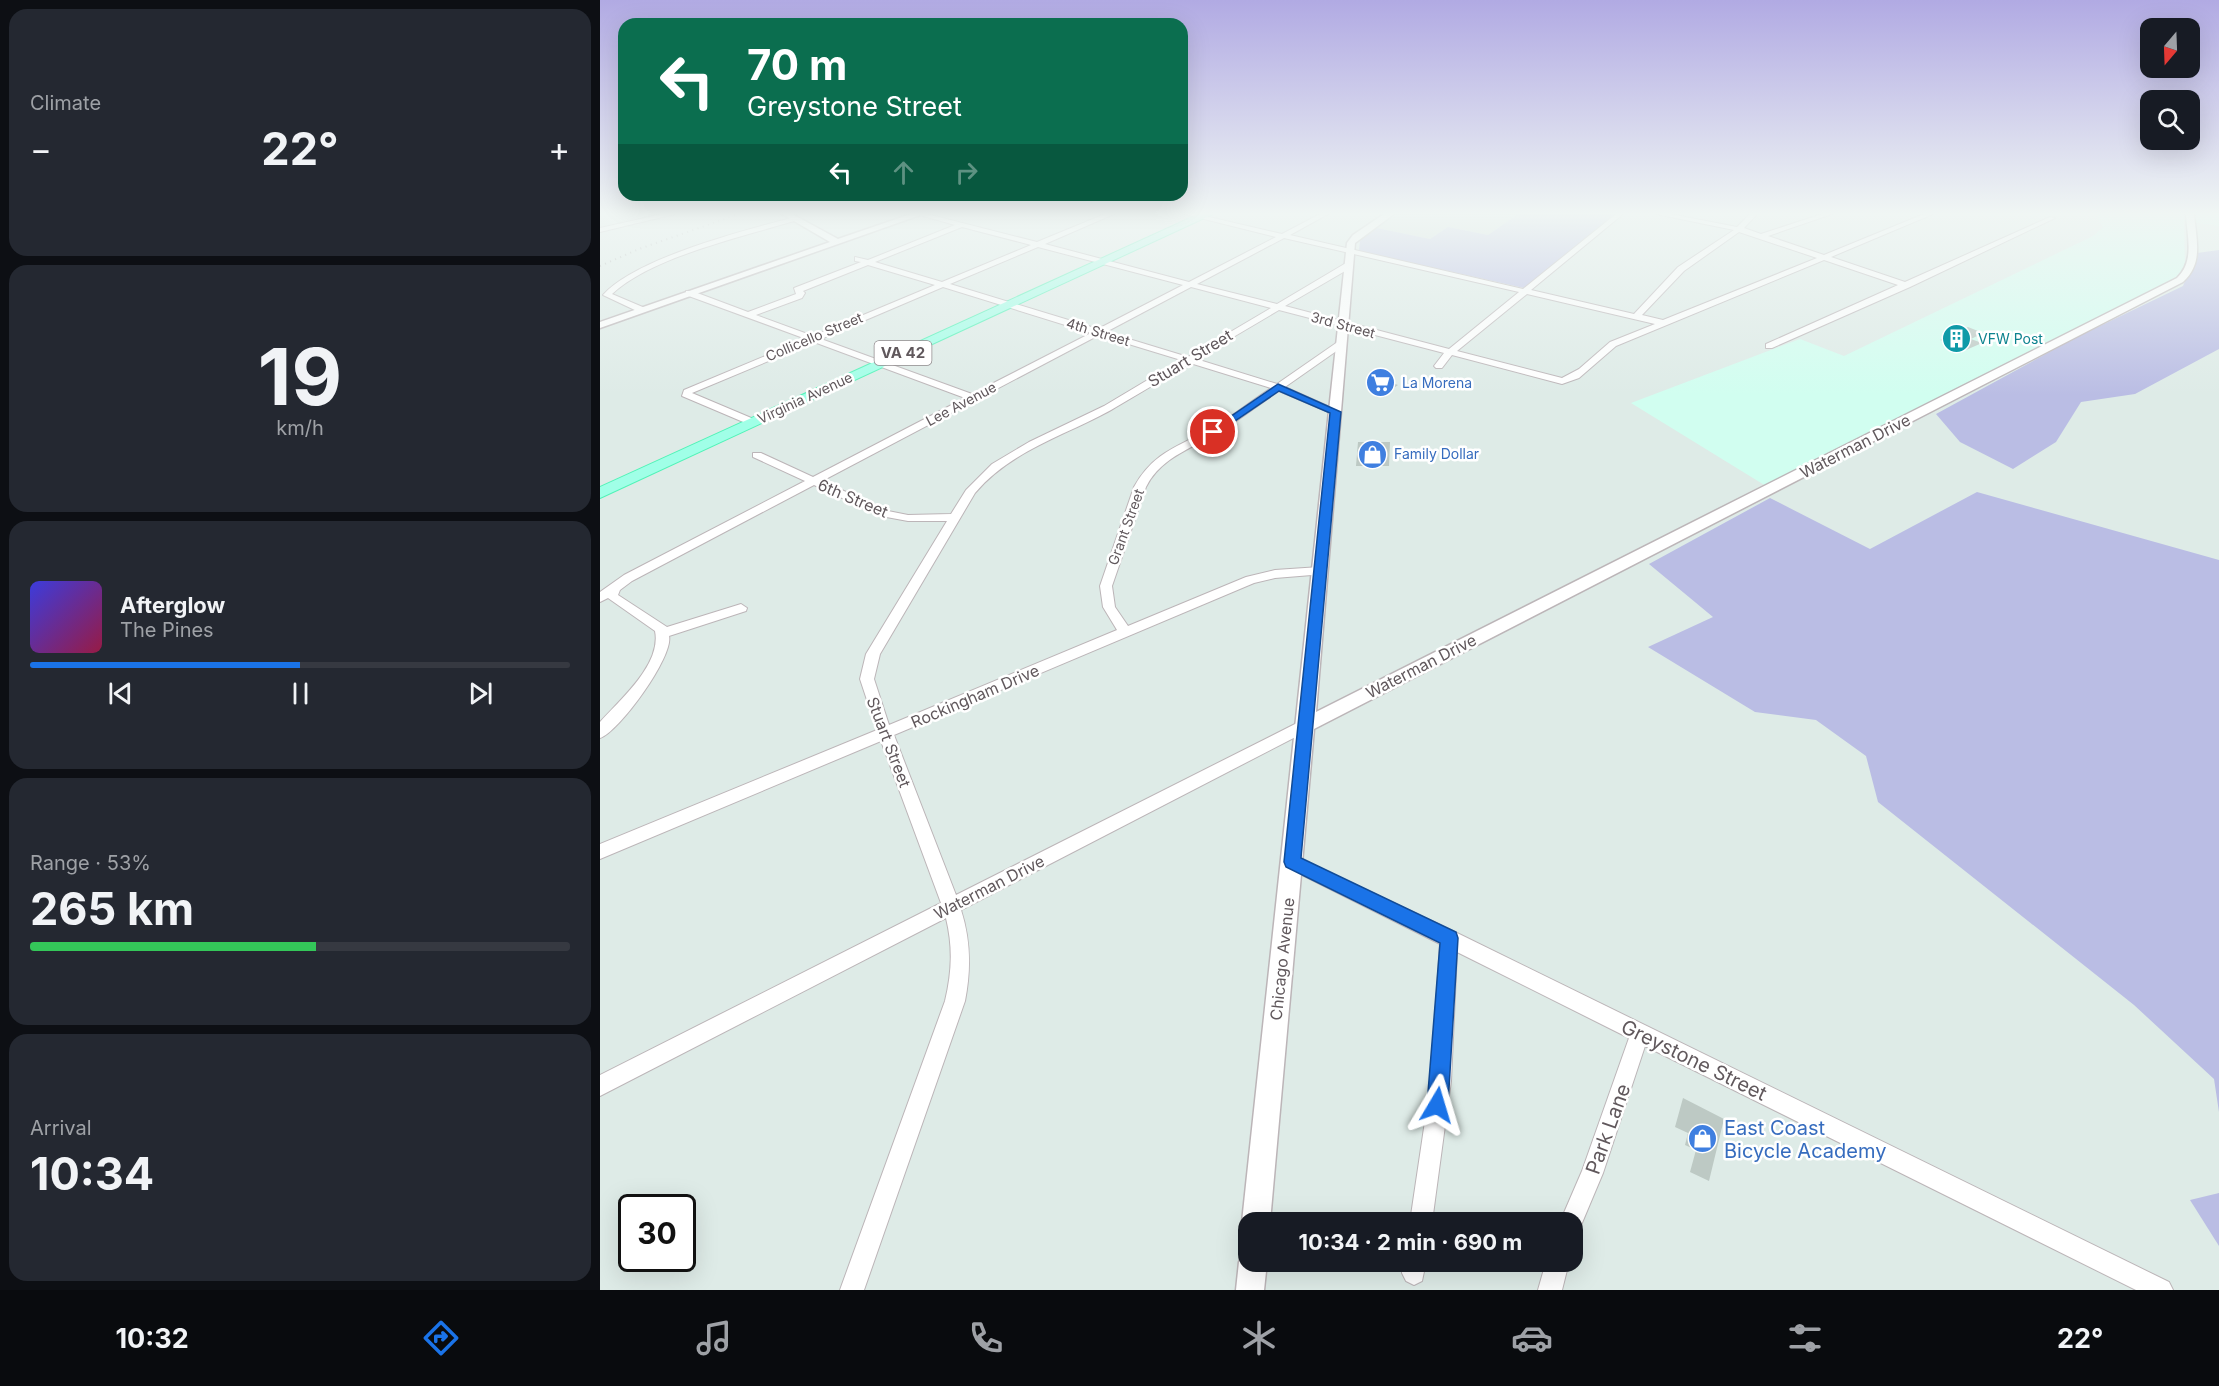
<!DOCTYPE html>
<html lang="en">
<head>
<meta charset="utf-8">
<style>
	body { margin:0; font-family:Inter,sans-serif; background:#242831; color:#f1f3f6; height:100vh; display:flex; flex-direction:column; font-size:22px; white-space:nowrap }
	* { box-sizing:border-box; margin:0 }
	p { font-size:20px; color:#9ea1a6 }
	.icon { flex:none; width:33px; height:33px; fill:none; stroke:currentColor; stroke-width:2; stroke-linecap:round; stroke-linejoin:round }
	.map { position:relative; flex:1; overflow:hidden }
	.sheet { display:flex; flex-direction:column; gap:9px; padding:9px; background:#0d0f14; width:600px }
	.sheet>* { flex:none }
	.top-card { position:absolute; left:18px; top:18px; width:570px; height:183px; border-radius:18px; box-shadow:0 6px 24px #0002; background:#0b6e4f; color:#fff; overflow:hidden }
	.needle { width:39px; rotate:199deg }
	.tools { position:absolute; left:1540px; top:18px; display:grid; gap:12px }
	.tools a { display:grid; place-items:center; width:60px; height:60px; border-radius:12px; background:#171b24; box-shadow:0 6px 24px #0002; font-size:30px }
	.speed { position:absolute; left:18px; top:1194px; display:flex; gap:12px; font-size:30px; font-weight:700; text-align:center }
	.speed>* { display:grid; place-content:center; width:78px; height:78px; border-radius:50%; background:#171b24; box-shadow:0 6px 24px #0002; line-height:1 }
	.speed .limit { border:3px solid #111; border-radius:9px; background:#fff; color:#111 }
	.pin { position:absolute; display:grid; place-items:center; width:51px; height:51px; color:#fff; margin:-26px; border:3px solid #fff; border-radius:50%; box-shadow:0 2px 6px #0007 }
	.me { position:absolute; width:66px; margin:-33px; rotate:7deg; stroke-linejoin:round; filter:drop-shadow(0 0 4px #0008) }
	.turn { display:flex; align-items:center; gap:21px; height:126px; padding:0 30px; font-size:27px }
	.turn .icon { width:78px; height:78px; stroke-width:2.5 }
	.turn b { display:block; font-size:42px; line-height:51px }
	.lanes { display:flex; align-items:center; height:57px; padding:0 30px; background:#0003; justify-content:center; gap:30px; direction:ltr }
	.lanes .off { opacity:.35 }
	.big { font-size:45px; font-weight:700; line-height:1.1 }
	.sheet .widget { flex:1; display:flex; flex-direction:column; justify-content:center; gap:9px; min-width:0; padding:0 21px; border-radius:18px; background:#242831 }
	.sheet .dial { align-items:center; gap:0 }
	.dial b { font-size:78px; line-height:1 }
	.song { display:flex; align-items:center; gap:18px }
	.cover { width:72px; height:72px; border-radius:9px; background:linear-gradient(135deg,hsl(240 70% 55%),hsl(340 70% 35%)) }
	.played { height:6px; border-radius:3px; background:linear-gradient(90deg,#1a73e8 50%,#363941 50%) }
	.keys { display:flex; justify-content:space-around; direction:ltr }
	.heat { display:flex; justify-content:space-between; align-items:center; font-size:33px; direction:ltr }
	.charge { height:9px; border-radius:4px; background:linear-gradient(90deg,#34c759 53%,#363941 0) }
	.trip { position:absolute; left:638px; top:1212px; width:345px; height:60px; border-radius:18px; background:#171b24; box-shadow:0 6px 24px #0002; font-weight:700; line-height:60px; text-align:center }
	.tabs { display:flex; height:96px; justify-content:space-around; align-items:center; background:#090b0e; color:#9ea1a6 }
	.tabs .icon { width:42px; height:42px }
	.tabs .selected { color:#1a73e8 }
	.tabs b { font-size:27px; color:#f1f3f6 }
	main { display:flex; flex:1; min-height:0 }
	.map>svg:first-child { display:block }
	.commercial { fill:#d1fef0 }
	.education { fill:#cfddd9 }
	.green { fill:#babde4 }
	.building { fill:#bdc9c4 }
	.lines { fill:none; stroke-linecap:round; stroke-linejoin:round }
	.minor-casing { stroke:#bcb5b8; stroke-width:2 }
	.tertiary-casing { stroke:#bcb5b8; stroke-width:3 }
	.primary-casing { stroke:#50f3b7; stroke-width:2 }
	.minor { fill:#fff; fill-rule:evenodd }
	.tertiary { fill:#fff; fill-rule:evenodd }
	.primary { fill:#a0ffe7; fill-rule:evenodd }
	.rail { stroke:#b3b2b3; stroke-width:2; stroke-dasharray:1 4.5; stroke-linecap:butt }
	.route { fill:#1a73e8; stroke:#114b97; stroke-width:1.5 }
	.labels { text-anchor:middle; stroke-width:5; stroke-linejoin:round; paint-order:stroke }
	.far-street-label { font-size:14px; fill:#60585c; stroke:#fff }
	.far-culture-label { font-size:14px; fill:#0d838f; stroke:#fff; text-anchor:start }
	.far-shop-label { font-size:14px; fill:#366cbe; stroke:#fff; text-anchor:start }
	.shield { fill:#fff; stroke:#908a8d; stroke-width:1.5 }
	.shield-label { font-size:15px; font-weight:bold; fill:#60585c }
	.street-label { font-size:16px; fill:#60585c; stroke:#fff }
	.near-street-label { font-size:20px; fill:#60585c; stroke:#fff }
	.near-shop-label { font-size:20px; fill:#366cbe; stroke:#fff; text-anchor:start }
</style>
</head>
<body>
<main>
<section class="sheet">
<div class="widget"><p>Climate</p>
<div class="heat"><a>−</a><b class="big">22°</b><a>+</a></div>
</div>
<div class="widget dial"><b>19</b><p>km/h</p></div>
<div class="widget">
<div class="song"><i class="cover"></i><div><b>Afterglow</b><p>The Pines</p></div></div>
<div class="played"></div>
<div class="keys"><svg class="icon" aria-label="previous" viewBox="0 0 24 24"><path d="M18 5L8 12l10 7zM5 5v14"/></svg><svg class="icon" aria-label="pause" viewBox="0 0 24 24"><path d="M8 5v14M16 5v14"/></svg><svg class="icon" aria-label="next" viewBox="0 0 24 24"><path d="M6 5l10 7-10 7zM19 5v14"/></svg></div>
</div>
<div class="widget"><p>Range · 53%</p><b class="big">265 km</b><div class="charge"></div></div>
<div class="widget"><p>Arrival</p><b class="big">10:34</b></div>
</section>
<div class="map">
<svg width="1619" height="1290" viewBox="0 0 1619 1290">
	<rect width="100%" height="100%" fill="#deebe7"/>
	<path class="commercial" d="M1495,214H1619V226L1584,221L1585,268L1577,277L1166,486L1031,403L1200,339L1244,356L1493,236L1503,227Z"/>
	<path class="education" d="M797,214H918L888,235L848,227L830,239L777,228Z"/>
	<g class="green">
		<path d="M918,214H1015L924,288L759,251L760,240L777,228L830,239L848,227L888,235Z"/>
		<path d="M1619,250V349L1535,394L1481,402L1456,442L1413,469L1360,442L1336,414L1475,338L1583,286L1597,253Z"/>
		<path d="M1377,492L1619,560V1112L1614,1079L1534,1005L1278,802L1266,756L1216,720L1155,712L1048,647L1113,617L1049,564L1170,498L1270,549Z"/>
		<path d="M1619,1193V1246L1590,1200Z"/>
	</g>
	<g class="building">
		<path d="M1368,327L1383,333L1371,339L1382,343L1366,350L1340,340Z"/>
		<path d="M779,375L794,379L790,382L798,385L789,391L766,384Z"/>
		<path d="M758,442H790L789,466H756Z"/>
		<path d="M1083,1098L1124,1119L1109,1181L1090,1172L1096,1150L1085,1145L1088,1133L1075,1127Z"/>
	</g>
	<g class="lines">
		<defs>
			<g id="minor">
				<path d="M62,214H75L0,232V228Z"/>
				<path d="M316,214H327L437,242L505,214H514L445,244L589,282L676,237L584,214H596L682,234L720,214H728L690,235L923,289L1016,214H1023L931,290L1034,314L1078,267L1134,230L1056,214H1070L1137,227L1150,214H1157L1144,228L1161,234L1222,214H1232L1168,236L1224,255L1324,214H1333L1231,257L1305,282L1450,217L1455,218L1310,287L1172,348H1166V344L1298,285L1224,260L1016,346L979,378L962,384L852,355L842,368H836L834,366L844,353L679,310L596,359L677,384L739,341H745V345L685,387L741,412L733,414L679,391C661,403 644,416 626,428C597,447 562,455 546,487L512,586L515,607L528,626L646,577L675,570L720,567L724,568L726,571L724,574L675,578L654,583L294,735L356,895L701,721H711L713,725L711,729L361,910C371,941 371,970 365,1001L264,1290H240L345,1001C352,972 353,947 346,918L0,1096V1075L341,903L281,741L0,859V844L277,730L260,679L266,654L347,521H308L281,516L214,485L32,581L20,590L18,595L67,627L141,604L147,608L146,611L69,636C74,656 19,732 0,738V722C20,700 62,664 55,631L8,598L0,602V592L24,575L205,481L153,457V453H161L213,477L365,398L214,342L92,393L156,420V424H148L82,396L84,390L206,339L86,295V291H92L148,312L196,294L194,288L261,262L255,261V257L268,260L355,225ZM362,227L431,245L342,282L275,262ZM1139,232L1217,258L1063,320L1042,315L1084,271ZM684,238L919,292L849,349L685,306L752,267V263H746L677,304L597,284ZM438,247L583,285L498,329L350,284ZM268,265L335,285L213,336L156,315L202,298L205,293L203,291ZM343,287L491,333L372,394L221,339ZM591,287L671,308L588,357L506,332ZM927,294L1055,324L1010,342L979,369L962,378L857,351ZM499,335L581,360L504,406L429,442L392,464L366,490L351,514L308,515L288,511L222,481ZM590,363L671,388C653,400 636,413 618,425C584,445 555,449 534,487L500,586L503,607L517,630L289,725L274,679L280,654L375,493C410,451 464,436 511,410C537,395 563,379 590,363Z"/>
				<path d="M195,217L197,220C143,237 53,256 12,294L45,308V312H39L3,295C36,258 145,230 195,217Z"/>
				<path d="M692,855L855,932L1569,1282L1573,1290H1536L1045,1046L1003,1173L979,1230L972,1233V1222H960L982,1171L1029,1038L857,952L851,1081L832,1222H810L831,1081L840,944L686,867L684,862L686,857Z"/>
				<path d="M803,1262H826L822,1281L814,1285L806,1281L802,1273Z"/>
				<path d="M946,1262H969L962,1290H938Z"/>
			</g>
			<g id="tertiary">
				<path d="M182,214H192L238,239L311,214H323L0,328V322L230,242Z"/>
				<path d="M784,214H794L755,243L716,712L1577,278C1595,261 1587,236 1586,214H1594C1596,239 1604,263 1583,282L714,729L670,1222H648V1233L642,1222L747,243L753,235Z"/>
				<path d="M648,1250V1262H667L664,1290H636L639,1262L643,1252Z"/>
			</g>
			<path id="primary" d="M599,214H613L0,498V487Z"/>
		</defs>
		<use href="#minor" class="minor-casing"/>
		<use href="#tertiary" class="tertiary-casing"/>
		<use href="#primary" class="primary-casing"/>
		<use href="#minor" class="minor"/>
		<use href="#tertiary" class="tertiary"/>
		<use href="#primary" class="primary"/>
		<path class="rail" d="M0,266L39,249L139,214"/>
	</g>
	<linearGradient id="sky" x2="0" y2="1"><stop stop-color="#b1aae3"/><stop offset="0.54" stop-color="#f0f6f4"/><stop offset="1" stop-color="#f0f6f4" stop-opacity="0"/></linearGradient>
	<rect width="1619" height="395" fill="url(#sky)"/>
	<path class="route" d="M678,384L741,412L701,858L856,932L858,938L848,1105L845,1112L837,1115L830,1112L827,1105L840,943L686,867L684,862L730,413L679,391L616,434L608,432Z"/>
	<defs>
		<symbol id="building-disc" viewBox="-11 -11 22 22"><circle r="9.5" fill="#0f9aa8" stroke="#fff"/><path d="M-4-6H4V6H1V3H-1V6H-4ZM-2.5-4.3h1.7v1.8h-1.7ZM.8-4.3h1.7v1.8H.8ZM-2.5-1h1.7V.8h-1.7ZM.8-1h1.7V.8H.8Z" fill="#fff"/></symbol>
		<symbol id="supermarket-disc" viewBox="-11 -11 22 22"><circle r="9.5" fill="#3f7fe0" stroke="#fff"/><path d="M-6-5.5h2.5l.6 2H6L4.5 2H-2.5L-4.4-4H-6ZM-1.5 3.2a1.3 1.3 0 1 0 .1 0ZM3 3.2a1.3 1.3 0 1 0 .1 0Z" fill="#fff"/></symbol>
		<symbol id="shop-disc" viewBox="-11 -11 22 22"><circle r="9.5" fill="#3f7fe0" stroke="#fff"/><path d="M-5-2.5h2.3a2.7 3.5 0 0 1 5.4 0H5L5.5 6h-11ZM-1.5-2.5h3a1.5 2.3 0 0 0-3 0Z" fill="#fff"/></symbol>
	</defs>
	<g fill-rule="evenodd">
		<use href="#building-disc" x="1340" y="322" width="33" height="33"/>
		<use href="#supermarket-disc" x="764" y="366" width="33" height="33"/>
		<use href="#shop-disc" x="756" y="438" width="33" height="33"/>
		<use href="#shop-disc" x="1086" y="1122" width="33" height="33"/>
	</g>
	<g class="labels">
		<g class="far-street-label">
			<text transform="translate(743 325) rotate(15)" y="5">3rd Street</text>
			<text transform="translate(498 332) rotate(17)" y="5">4th Street</text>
			<text transform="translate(214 337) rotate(-23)" y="5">Collicello Street</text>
			<text transform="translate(205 398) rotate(-25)" y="5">Virginia Avenue</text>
			<text transform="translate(361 404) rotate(-28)" y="5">Lee Avenue</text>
			<text transform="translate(526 527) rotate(-70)" y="5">Grant Street</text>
		</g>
		<g class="far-culture-label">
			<text x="1378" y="344">VFW Post</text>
		</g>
		<g class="far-shop-label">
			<text x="802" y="388">La Morena</text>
			<text x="794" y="459">Family Dollar</text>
		</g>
		<rect class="shield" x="274.5" y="341" width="57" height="24" rx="4.5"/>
		<g class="shield-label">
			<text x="303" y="358">VA 42</text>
		</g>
		<g class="street-label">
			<text transform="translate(590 358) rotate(-31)" y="6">Stuart Street</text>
			<text transform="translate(1255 446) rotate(-27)" y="6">Waterman Drive</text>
			<text transform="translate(253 498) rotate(23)" y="6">6th Street</text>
			<text transform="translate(821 666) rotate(-27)" y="6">Waterman Drive</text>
			<text transform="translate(375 696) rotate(-23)" y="6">Rockingham Drive</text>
			<text transform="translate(289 742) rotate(69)" y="6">Stuart Street</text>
			<text transform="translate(389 887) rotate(-27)" y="6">Waterman Drive</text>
			<text transform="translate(682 959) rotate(-84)" y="6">Chicago Avenue</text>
		</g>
		<g class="near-street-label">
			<text transform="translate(1094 1060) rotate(26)" y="7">Greystone Street</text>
			<text transform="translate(1008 1129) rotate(-70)" y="7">Park Lane</text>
		</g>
		<g class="near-shop-label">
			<text x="1124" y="1135">East Coast<tspan x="1124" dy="23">Bicycle Academy</tspan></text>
		</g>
	</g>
</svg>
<div class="tools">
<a><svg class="needle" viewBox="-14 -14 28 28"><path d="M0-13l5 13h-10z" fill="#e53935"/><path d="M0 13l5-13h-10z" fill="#9ea1a6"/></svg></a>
<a><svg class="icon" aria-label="search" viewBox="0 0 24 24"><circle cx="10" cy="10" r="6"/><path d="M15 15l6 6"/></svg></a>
</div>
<div class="speed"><div class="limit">30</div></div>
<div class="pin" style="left:613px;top:432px;background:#d93025"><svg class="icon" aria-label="arrive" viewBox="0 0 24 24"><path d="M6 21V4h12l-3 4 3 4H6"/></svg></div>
<svg class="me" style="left:837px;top:1105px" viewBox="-20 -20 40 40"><path d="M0-17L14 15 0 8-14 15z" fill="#1a73e8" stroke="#fff" stroke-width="4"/></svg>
<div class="trip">10:34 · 2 min · 690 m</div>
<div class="top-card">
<div class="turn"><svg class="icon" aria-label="left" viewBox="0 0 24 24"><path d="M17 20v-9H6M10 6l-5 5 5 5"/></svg><div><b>70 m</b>Greystone Street</div></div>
<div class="lanes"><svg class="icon" aria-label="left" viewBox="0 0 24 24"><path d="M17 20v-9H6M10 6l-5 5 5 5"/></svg><svg class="icon off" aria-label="ahead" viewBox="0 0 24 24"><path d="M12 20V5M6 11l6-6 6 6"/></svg><svg class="icon off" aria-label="right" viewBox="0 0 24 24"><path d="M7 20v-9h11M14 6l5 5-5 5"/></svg></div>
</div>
</div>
</main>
<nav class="tabs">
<b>10:32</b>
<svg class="icon selected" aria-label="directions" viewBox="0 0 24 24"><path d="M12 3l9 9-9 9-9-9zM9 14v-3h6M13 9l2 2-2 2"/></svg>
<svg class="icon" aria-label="music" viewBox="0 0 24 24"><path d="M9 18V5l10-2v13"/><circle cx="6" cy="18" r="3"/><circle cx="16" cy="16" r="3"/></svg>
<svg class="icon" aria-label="phone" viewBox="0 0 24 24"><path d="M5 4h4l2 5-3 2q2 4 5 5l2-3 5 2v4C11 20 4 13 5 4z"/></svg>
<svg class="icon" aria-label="climate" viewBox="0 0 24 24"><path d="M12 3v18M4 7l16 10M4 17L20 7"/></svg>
<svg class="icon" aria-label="car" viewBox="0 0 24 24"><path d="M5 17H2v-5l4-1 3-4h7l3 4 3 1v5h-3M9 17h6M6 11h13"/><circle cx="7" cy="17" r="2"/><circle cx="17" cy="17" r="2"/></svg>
<svg class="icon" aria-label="filters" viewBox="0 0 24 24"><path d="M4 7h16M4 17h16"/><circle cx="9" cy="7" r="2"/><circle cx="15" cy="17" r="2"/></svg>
<b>22°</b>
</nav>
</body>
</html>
